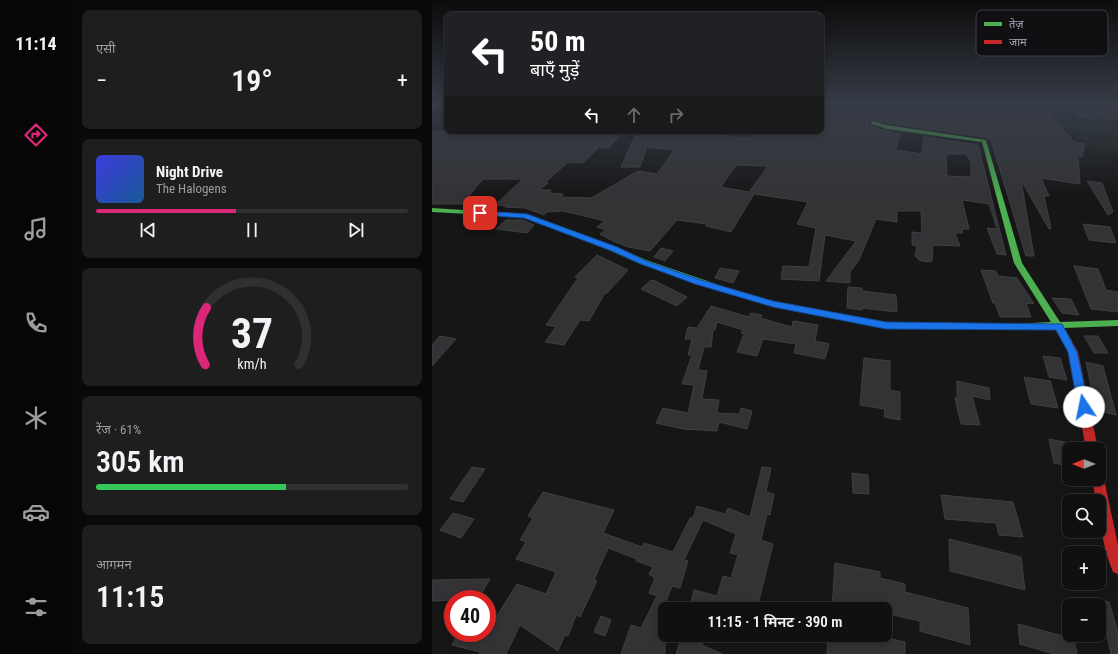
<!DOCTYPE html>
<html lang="hi">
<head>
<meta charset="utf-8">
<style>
	body { margin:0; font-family:"Roboto Condensed","Noto Sans Devanagari",sans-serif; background:#1e1e1e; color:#f1f3f6; height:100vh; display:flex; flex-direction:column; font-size:15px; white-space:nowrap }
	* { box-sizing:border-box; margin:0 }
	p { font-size:13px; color:#9c9d9f }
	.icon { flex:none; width:22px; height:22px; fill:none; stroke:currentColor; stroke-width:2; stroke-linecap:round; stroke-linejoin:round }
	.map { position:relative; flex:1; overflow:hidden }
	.panel { display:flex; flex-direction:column; gap:10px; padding:10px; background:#090909; width:360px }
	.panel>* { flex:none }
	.top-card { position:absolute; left:12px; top:12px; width:380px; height:122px; border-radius:8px; box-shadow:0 2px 10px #0003,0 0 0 1px #303030; background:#202124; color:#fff; overflow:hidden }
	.needle { width:26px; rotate:270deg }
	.buttons { position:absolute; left:630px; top:442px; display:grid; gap:8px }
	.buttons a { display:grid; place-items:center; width:44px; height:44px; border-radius:8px; background:#101010; box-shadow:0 2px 10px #0003,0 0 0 1px #303030; font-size:20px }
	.speed { position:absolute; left:12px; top:590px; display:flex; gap:8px; font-size:20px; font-weight:700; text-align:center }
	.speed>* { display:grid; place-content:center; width:52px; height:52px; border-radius:50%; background:#101010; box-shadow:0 2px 10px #0003,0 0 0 1px #303030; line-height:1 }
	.speed .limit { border:6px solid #d22; background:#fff; color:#111 }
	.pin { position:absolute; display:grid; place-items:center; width:34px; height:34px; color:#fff; margin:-17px; border-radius:8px; box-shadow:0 2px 6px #0006 }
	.me { position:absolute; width:44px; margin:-22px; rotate:349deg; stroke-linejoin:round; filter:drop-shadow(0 0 3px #0008) }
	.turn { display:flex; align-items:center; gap:14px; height:84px; padding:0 20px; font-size:18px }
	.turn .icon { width:52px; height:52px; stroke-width:2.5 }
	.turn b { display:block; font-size:28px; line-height:34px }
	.lanes { display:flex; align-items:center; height:38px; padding:0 20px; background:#0003; justify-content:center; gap:20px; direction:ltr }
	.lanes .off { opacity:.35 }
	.big { font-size:30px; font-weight:600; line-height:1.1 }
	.panel .widget { flex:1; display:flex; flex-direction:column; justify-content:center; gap:6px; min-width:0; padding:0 14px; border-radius:8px; background:#1e1e1e }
	.panel .dial { align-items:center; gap:0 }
	.dial svg { height:104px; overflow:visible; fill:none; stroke:#303030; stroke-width:7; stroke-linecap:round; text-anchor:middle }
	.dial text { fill:#f1f3f6; stroke:none }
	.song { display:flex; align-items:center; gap:12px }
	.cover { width:48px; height:48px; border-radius:6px; background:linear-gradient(135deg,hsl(240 70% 55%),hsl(210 70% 35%)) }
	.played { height:4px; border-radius:2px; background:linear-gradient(90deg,#db2777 45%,#303030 45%) }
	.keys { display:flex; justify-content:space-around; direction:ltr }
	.heat { display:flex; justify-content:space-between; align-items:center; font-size:22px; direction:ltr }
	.charge { height:6px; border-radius:3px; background:linear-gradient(90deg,#34c759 61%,#303030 0) }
	.trip { position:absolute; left:226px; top:602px; width:234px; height:40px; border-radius:8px; background:#101010; box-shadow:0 2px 10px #0003,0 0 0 1px #303030; font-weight:600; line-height:40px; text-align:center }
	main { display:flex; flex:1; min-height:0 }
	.tab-bar { display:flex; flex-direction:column; width:72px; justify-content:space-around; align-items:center; background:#060606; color:#9c9d9f }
	.tab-bar .icon { width:28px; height:28px }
	.tab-bar .current { color:#db2777 }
	.tab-bar b { font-size:18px; color:#f1f3f6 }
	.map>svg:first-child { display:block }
	.green { fill:#19201b }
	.building { fill:#333336; stroke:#3e3f42; fill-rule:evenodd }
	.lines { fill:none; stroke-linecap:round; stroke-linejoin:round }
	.fast { fill:#4caf50; fill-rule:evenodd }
	.jam { fill:#c62828; fill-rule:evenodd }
	.route { fill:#1a73e8; stroke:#114b97 }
	.key { fill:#101012; stroke:#3d3e44; stroke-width:1 }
	.key-label { font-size:11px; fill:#a6a9b8 }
</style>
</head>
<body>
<main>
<nav class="tab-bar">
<b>11:14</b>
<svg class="icon current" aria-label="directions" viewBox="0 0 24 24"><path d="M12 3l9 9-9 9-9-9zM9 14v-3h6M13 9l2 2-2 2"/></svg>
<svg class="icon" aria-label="music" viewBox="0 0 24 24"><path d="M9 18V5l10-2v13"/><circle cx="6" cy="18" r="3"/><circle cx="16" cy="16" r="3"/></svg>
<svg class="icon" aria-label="phone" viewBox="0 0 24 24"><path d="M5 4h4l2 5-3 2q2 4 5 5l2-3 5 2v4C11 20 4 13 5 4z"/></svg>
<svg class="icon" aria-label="climate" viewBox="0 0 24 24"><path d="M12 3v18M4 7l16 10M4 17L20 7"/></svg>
<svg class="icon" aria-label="car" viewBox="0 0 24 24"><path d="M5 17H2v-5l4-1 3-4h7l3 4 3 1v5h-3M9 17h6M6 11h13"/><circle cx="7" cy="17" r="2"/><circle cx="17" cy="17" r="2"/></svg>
<svg class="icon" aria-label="filters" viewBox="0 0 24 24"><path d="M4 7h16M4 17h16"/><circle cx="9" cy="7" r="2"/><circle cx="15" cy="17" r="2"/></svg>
</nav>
<section class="panel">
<div class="widget"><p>एसी</p>
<div class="heat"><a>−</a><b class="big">19°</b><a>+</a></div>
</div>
<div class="widget">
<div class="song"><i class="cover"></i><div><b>Night Drive</b><p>The Halogens</p></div></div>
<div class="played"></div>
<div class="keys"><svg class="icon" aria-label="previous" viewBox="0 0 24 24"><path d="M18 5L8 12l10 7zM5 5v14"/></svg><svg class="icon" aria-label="pause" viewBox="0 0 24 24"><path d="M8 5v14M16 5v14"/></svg><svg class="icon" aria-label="next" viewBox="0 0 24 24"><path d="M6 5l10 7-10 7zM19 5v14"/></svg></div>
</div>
<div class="widget dial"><svg viewBox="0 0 100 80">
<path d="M14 69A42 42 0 1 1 86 69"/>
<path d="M14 69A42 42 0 0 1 15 25" stroke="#db2777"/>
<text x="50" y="56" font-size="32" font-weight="700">37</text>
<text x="50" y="72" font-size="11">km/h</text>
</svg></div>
<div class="widget"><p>रेंज · 61%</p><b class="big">305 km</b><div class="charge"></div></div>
<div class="widget"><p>आगमन</p><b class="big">11:15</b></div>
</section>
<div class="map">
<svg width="686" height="654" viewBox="0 0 686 654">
	<rect width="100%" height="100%" fill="#161616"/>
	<path class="green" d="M608,105H635V109L645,116L669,123L686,122V151H663L625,124L630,116Z"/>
	<g class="building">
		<path d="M389,105L464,107L463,105H600V109H613L640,139V141L653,144L650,157L646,156L648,184L609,178L617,196H612L619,228L617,229L589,180L602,256H594L559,140L552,137L456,123L440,119L435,123L437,126L468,134L464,150L490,154L492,137L546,145L574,255L565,254L555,228L565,229L557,204L530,200L537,229H530L531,233H523L528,246L501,245L500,261L495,262L487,260L483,256L485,246L480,245V232L490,233L489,211H465V222L444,219L427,260L418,272V283L394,281L424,241L393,235L387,281L349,279L351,266L377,267L384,228L365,224L376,202L322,194L299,232L274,226L275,224L245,220L218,251L196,247L181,241L168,234L174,230L165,227L173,221L131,211L115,212L112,215L93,208L73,207L75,206L63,205L91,179H51L30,204H0V131H105L148,135L154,131H193L176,148L167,147L151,163L136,162L113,183H116L107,190H119L117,193L131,194L129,197L159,198L206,171L225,174L242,150L215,147L208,167H189L205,131H266L288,133L286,135L316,138L321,131H389ZM514,154H534L539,162V177L515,176ZM304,165L336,166L317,192L289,187Z"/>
		<path d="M647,105H671L686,109L685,120L665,117L664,120L645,116Z"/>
		<path d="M655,181L670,183L681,212L676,215Z"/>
		<path d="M74,220H91L102,225L95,233L64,229Z"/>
		<path d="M651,224L678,227L684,243L657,240Z"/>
		<path d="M229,248L241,251L233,261L222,257Z"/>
		<path d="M165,255L196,270L175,293H173L157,321L148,320L132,345L113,342L124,327L114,325L146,278L143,277Z"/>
		<path d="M642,266L666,269L674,290L686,292V312L659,309Z"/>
		<path d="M288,268L307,271L301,283L283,278Z"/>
		<path d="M549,270L564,271L566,276L585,278L602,304L594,303L599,317H568L563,303H561Z"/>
		<path d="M219,280L223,281L255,297L245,306L209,289Z"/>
		<path d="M416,287L430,288V291L464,295L465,312L430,308V310L415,308Z"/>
		<path d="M620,298L639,299L647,315L630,313Z"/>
		<path d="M279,306L317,317L319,313L330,315L328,318L360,327L361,321L386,325L383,341L397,344L393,359L362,353L364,344L331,339L325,356L305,352L312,334L309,333L311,330L285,322L283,330H281L279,347H272L266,370L275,371L270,399L287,400L285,413L307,414L309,408L320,411L315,429L287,422L285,431L251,429L224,423L231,408L256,413L262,385L250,384L260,355H256L260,339H253L256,327L265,328Z"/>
		<path d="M8,336L24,339L0,366V345Z"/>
		<path d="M652,336H666L676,353H662Z"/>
		<path d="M611,356L628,358L635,380L617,377Z"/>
		<path d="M432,358L458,361V390L468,392V420L452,417L453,409L428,405Z"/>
		<path d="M654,362L671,366L684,415L664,410Z"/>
		<path d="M592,377L618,381L626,408L599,404Z"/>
		<path d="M525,381L557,388L558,400L540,396L548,425L529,424L523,398H525Z"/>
		<path d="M617,439L637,443V466L622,463Z"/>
		<path d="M40,467L53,469L31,502L18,499Z"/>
		<path d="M330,467L339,468L334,492L342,494L338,515L335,514L329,540L341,544L325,609H257L262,590L285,596L291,576L299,578L306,555L298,553L304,534L271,520L252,560L256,561L248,588L240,586L233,604V654H189L199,625L209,628L225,596L217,593L223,578L217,574L221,567L204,561L205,559L176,548L162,580L165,581L148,617L144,615L136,636L133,635L126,651L88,625L74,654H47L48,652L20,645L26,634L49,641L85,584L114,594L124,572L84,559L94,542L88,540L101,518L96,516L111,492L182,510L171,533L210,547L212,543L241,552L258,518H261L265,506L293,514L296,508L318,517Z"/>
		<path d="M420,473L436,475L437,494L421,493Z"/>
		<path d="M509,495L581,502L591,537L567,535L564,523L513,519Z"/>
		<path d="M21,513L42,519L29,538L8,530Z"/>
		<path d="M517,539L589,557L593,590L518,571Z"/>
		<path d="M403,563L448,572V578L473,584V592L536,608L538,645L488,631V621L457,614V609H400Z"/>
		<path d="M58,579L46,599H37L22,594L20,600L0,601V580Z"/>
		<path d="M667,600L677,602L686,632V654H679L673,627L667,626Z"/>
		<path d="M169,616L179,620L173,636L162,632Z"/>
		<path d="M586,624L642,639L645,654H622L588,644Z"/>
		<path d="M250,635H273L270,645L290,654H244Z"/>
		<path d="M396,635H442L473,642V654H395Z"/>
	</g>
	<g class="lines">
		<g class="fast">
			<path d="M441,121L455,125L554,140L590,263L628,322L686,320V326L632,328L640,341L638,344H632L623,329L581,330L454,328L417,321L416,319L420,316L454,322L581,324L619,322L582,263L550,142L455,129L439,124V122Z"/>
			<path d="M0,208L95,214L185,247L214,260L290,286L291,288L287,291L208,264L179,251L92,217L0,212Z"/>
		</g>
		<g class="jam">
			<path d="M287,285L341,301L420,316L424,319L420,322L341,307L284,290L283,288L284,286Z"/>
			<path d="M635,337L638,338L646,352L666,449H654L636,352L630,341L632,338Z"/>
			<path d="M667,473L670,475L672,479L686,545V574L681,572C672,550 667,525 667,501H664L660,479H667Z"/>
		</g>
	</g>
	<linearGradient id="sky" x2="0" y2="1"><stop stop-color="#0c0c0c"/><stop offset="0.53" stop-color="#363c47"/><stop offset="1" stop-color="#363c47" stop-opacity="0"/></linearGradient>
	<rect width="686" height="197" fill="url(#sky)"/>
	<path class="route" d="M48,211L95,214L185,247L214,261L269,280L341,301L454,322L630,324L645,352L657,407L655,411L652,412L648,411L646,407L636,352L624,330L454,329L341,307L263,284L209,264L180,251L92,218L46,215V212Z"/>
	<rect x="544" y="10" width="132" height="46" rx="6" class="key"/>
	<rect x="552" y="22" width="18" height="4" fill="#4caf50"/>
	<rect x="552" y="40" width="18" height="4" fill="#c62828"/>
	<g class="key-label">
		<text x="577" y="28">तेज़</text>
		<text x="577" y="46">जाम</text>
	</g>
</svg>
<div class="buttons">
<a><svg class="needle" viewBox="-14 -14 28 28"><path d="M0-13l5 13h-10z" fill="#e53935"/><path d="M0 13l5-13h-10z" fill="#9c9d9f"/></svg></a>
<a><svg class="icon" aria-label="search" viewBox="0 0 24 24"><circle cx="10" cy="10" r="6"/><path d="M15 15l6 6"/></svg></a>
<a>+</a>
<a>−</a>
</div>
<div class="speed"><div class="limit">40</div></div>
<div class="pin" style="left:48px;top:213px;background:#d93025"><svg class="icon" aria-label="arrive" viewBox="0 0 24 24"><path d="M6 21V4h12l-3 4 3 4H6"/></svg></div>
<svg class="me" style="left:652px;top:407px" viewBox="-20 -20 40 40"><circle r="19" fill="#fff"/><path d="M0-13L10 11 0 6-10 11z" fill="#1a73e8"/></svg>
<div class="trip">11:15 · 1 मिनट · 390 m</div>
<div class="top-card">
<div class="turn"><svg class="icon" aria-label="left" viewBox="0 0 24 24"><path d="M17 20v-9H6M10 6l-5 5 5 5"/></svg><div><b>50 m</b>बाएँ मुड़ें</div></div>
<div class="lanes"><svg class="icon" aria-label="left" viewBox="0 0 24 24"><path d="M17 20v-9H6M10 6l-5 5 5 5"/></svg><svg class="icon off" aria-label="ahead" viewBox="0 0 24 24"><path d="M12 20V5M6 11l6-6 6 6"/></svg><svg class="icon off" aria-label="right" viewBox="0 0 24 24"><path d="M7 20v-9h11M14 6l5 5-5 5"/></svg></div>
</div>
</div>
</main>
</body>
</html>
